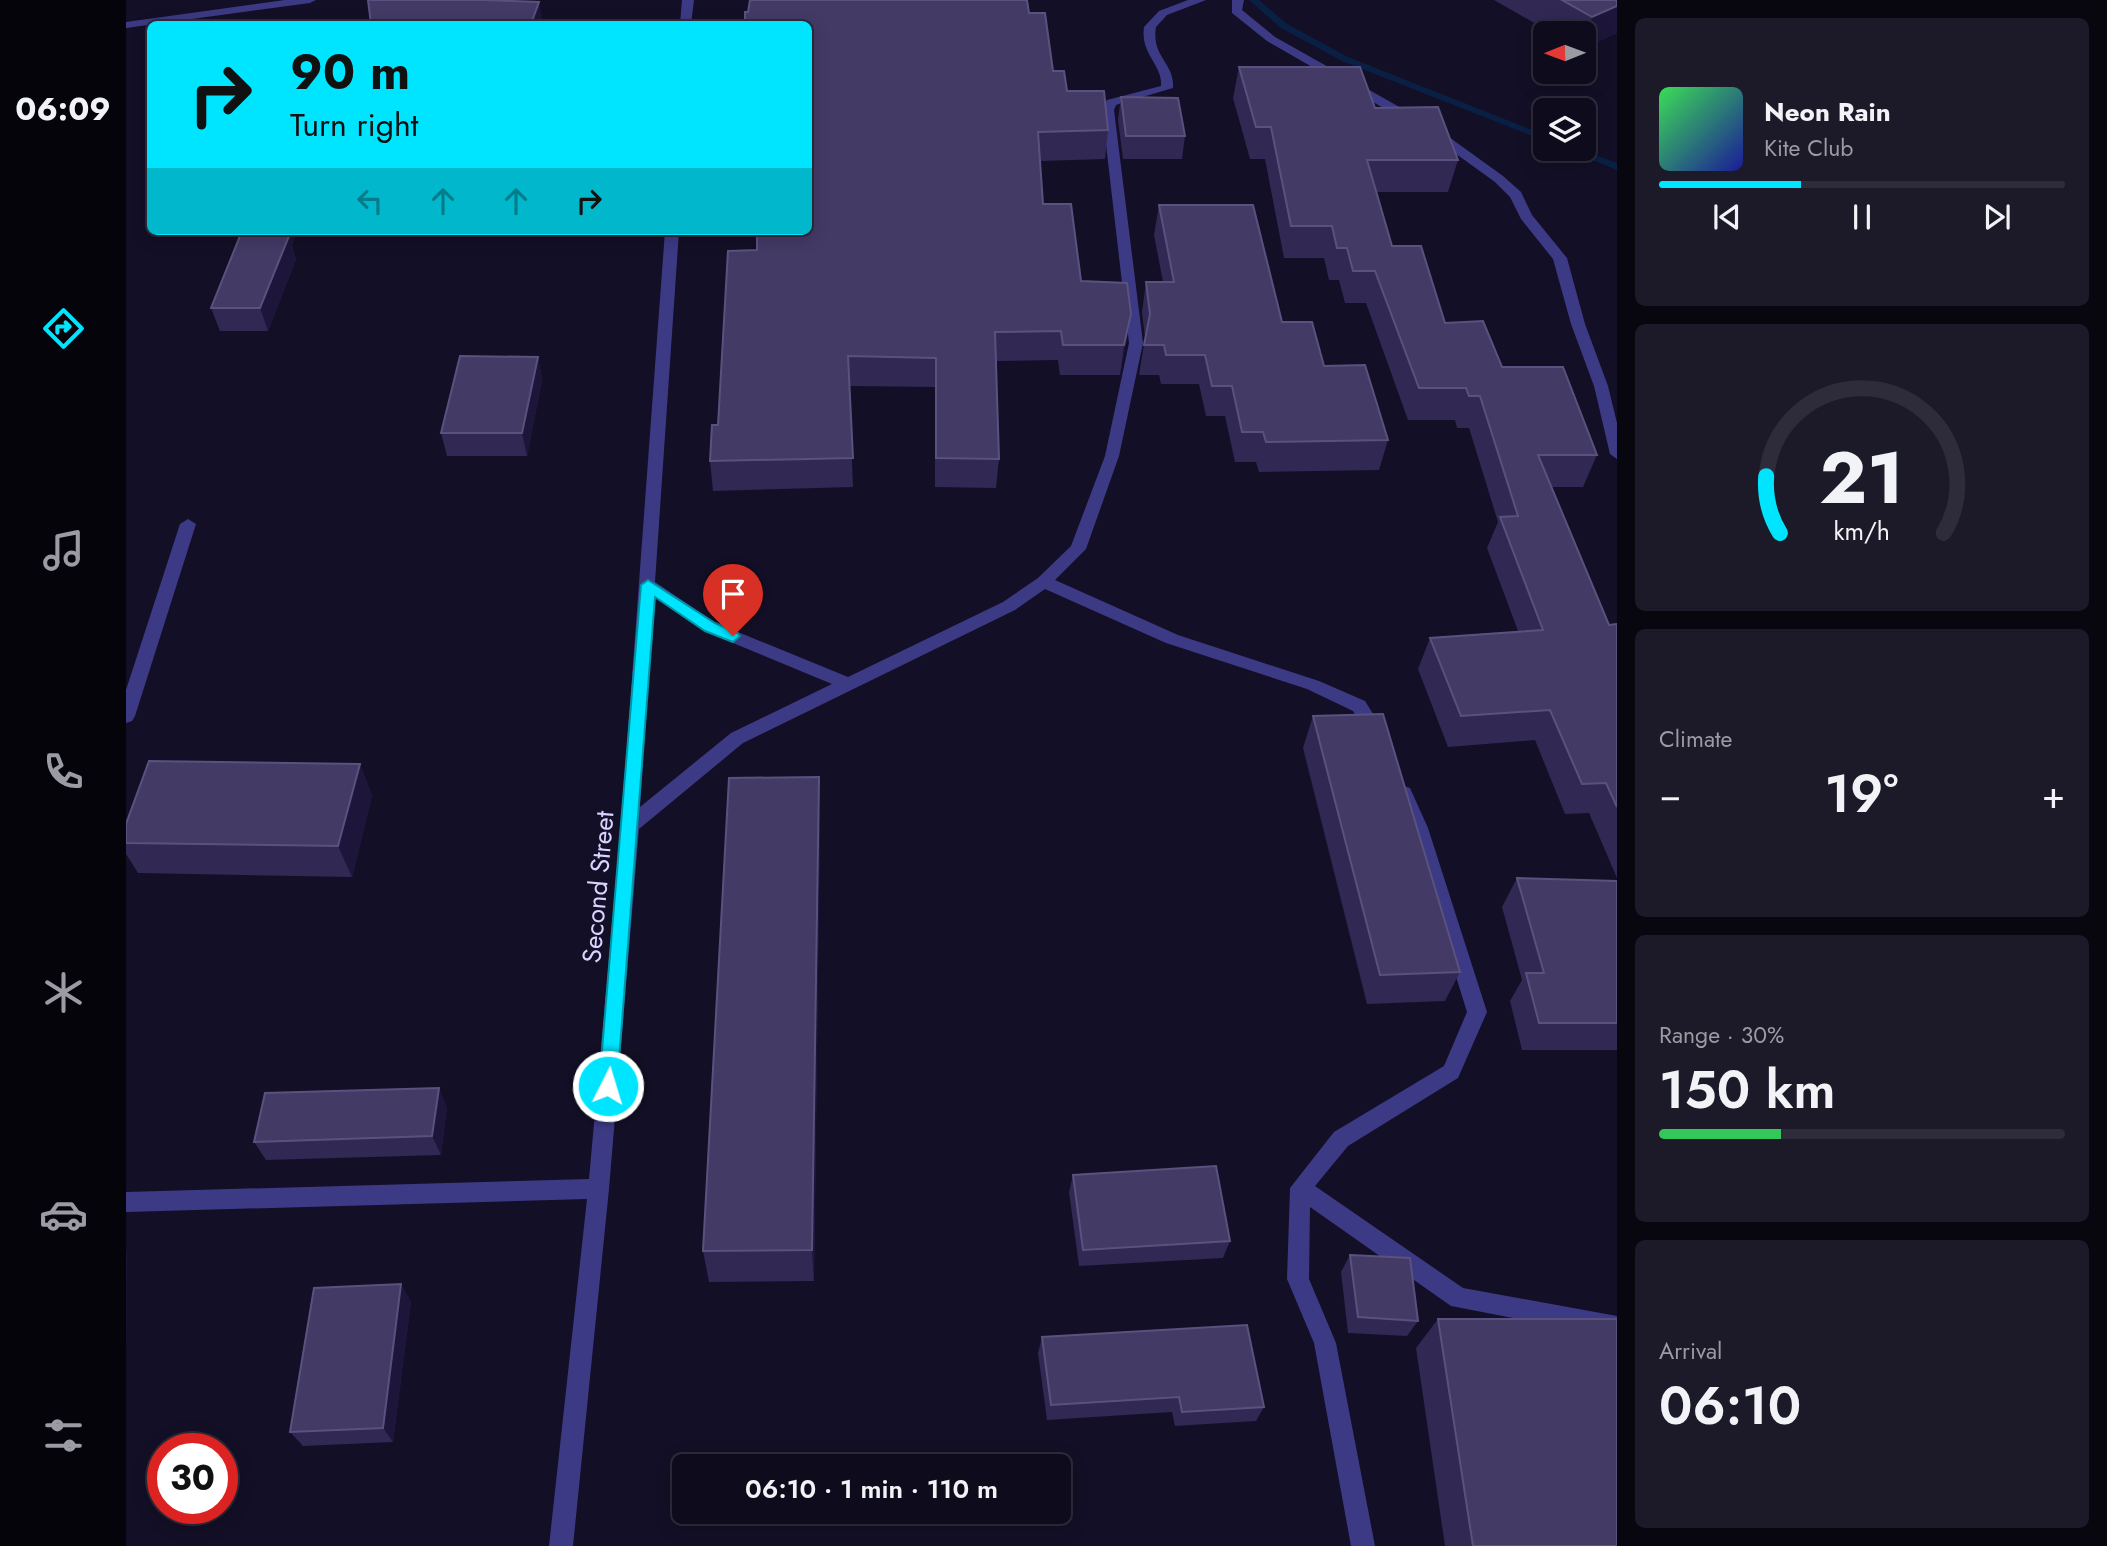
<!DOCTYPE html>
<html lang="en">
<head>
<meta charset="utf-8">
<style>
	body { margin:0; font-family:Jost,sans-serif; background:#1c1929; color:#f1f3f6; height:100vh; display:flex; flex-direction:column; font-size:26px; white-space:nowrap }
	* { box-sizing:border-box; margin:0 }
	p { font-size:23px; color:#9b9ba3 }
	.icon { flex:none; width:38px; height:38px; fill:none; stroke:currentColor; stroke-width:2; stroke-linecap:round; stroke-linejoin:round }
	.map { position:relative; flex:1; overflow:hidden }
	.drawer { display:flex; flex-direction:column; gap:18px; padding:18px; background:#08060f; width:490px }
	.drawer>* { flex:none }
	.banner { position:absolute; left:21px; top:21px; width:665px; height:214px; border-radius:10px; box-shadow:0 4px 18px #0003,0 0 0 2px #2e2b3b; background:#00e5ff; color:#111; overflow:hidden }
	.needle { width:46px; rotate:269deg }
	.buttons { position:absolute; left:1407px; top:21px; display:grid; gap:14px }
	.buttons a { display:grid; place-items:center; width:63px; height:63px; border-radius:10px; background:#0e0b1c; box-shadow:0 4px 18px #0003,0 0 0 2px #2e2b3b; font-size:35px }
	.speed { position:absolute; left:21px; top:1433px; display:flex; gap:14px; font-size:35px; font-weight:700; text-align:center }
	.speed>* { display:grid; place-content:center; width:91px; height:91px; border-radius:50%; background:#0e0b1c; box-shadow:0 4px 18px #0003,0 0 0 2px #2e2b3b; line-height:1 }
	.speed .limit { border:10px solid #d22; background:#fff; color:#111 }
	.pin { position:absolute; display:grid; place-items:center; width:60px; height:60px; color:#fff; margin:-72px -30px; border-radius:50% 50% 50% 0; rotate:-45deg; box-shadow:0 0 7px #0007 }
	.pin .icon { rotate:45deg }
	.me { position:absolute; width:77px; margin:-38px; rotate:5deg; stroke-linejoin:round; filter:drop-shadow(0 0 5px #0008) }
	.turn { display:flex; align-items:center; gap:24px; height:147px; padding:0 28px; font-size:32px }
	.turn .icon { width:91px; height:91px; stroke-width:2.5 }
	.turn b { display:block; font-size:49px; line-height:60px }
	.lanes { display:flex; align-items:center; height:66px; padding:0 28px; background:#0003; justify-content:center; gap:35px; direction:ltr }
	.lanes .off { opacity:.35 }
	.big { font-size:52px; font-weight:600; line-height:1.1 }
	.drawer .widget { flex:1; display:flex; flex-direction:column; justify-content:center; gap:10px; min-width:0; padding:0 24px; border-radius:10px; background:#1c1929 }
	.drawer .dial { align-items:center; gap:0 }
	.dial svg { height:182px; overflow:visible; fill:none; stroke:#2e2b3b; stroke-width:7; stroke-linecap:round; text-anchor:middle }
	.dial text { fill:#f1f3f6; stroke:none }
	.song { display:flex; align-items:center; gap:21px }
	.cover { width:84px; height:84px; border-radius:10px; background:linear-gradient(135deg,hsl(130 70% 55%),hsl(240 70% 35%)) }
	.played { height:7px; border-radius:4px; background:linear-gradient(90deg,#00e5ff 35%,#2e2b3b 35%) }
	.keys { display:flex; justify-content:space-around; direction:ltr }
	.heat { display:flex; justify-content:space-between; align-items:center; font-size:38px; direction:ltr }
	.charge { height:10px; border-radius:5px; background:linear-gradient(90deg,#34c759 30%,#2e2b3b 0) }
	.trip { position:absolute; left:546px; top:1454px; width:399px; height:70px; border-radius:10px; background:#0e0b1c; box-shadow:0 4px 18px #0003,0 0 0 2px #2e2b3b; font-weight:600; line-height:70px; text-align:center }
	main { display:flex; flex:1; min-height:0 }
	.tab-bar { display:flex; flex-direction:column; width:126px; justify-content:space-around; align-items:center; background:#06040b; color:#9b9ba3 }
	.tab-bar .icon { width:49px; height:49px }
	.tab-bar .selected { color:#00e5ff }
	.tab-bar b { font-size:32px; color:#f1f3f6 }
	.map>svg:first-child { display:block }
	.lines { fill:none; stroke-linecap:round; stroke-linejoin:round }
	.stream { fill:#0a1f44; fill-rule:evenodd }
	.minor { fill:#3d3a85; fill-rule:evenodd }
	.wall { fill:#312854 }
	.shaded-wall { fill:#1d163a }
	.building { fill:#433a66; stroke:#5a527e; stroke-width:2 }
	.route { fill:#00e5ff; stroke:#0095a6; stroke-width:2 }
	.labels { text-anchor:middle; stroke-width:7; stroke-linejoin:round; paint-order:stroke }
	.street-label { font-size:26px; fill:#d9d4ff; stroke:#130f26 }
</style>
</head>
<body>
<main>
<nav class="tab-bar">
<b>06:09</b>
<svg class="icon selected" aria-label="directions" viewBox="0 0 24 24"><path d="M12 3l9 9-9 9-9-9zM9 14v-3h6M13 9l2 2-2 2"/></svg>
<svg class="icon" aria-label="music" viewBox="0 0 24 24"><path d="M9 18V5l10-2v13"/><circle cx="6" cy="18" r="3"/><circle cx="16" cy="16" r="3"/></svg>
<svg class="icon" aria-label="phone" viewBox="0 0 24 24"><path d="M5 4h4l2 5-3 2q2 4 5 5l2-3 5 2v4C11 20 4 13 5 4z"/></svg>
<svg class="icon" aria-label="climate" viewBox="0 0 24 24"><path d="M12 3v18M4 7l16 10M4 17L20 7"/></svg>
<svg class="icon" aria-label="car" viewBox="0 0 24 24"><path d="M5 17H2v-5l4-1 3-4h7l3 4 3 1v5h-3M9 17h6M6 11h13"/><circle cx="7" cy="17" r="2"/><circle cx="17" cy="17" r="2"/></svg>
<svg class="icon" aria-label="filters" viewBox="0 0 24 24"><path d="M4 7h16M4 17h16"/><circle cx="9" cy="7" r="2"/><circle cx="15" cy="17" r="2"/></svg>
</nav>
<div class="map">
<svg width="1491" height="1546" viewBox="0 0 1491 1546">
	<rect width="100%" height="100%" fill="#130f26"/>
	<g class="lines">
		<g class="stream">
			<path d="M1123,0H1133L1161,24L1222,57L1419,135V141L1216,61L1155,28Z"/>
			<path d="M1440,149H1453L1491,163V170Z"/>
		</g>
		<g class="minor">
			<path d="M159,0H190L184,3L0,28V22Z"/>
			<path d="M556,0H568L565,24H554Z"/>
			<path d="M1062,0H1080L1041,15L1030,27C1025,57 1049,63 1047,88L996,103L990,105L988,110L1017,343L993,456L960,549L929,580L1052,635L1193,681L1239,701L1259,733L1256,738H1244L1227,711L1181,689L1040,643L919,589L889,610L617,743L513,829L483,1189L447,1546H423L461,1199L0,1212V1192L463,1179L495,826L539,231H553L529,582L590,623L722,677L877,602L912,578L945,546L979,456L1003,343L976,110L981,100L1035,86C1037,65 1014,54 1018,27L1033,11ZM528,597L578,631L706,684L605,733L514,807Z"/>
			<path d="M1106,0H1118L1116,10L1149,37L1309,127L1377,176L1395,192L1406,215L1441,258L1459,324L1482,386L1491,423V459L1484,454L1468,386L1445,324L1427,259L1395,219L1384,197L1369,182L1301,133L1141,41L1106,13Z"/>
			<path d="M62,519L70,524L9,716L6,721L0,723V690L54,524Z"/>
			<path d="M1278,786L1284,788L1302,828L1361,1012L1332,1078L1222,1146L1189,1186L1337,1288L1491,1316V1338L1325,1306L1184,1207L1183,1279L1210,1343L1249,1546H1225L1188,1343L1161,1279L1164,1188L1208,1132L1318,1066L1341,1012L1284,828L1269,793L1272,788Z"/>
		</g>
	</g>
	<g class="wall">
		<path d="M1368,0H1491V33L1458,48V33H1426Z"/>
		<path d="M622,12L903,13L927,71L941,91L982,130L979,159L914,161L917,204L955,281L1005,314L1000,343L994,375H934L932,360L870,361L873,459L870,488L809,487V387L723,386L727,487L587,491L584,461L631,250Z"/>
		<path d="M1113,67L1249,108L1332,160L1322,192H1250L1266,246L1319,323L1376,367L1471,455L1457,487H1425L1483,625L1491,624V878L1463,813L1439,814L1409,740L1322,747L1292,669L1304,638L1392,631L1361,548L1372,522L1343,428H1331L1329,420H1282L1240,303H1219L1213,280H1203L1198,258H1158L1139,159H1124L1107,98Z"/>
		<path d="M995,97L1059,136L1056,159H997L992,120Z"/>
		<path d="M1033,205L1156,322L1198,366L1262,440L1253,470L1133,472L1130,462H1109L1099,416H1080L1073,384H1035L1033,375H1013L1019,338L1016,312L1020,282H1037L1028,235Z"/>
		<path d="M166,246L170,259L142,331H94L85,308Z"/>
		<path d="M412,357L416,380L401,456H321L315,433Z"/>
		<path d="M1187,716L1334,972L1319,1001L1241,1004L1177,748Z"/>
		<path d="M234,764L246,796L226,877L12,873L0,854V824Z"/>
		<path d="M694,818L688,1281L583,1282L577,1251Z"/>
		<path d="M1391,878L1491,881V1050H1396L1384,1001L1396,980L1376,907Z"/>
		<path d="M321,1107L315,1155L140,1160L128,1142Z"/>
		<path d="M947,1175L1104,1241L1097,1258L953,1266L943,1192Z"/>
		<path d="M1224,1255L1292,1321L1281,1336L1222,1333L1215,1272Z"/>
		<path d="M285,1301L267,1442L177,1446L164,1432Z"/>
		<path d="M1312,1319L1491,1546H1319L1290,1348Z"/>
		<path d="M916,1337L1138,1407L1130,1421L1049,1426L1046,1412L921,1420L912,1353Z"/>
	</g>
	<g class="shaded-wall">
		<path d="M413,2L417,22L416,24H405Z"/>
		<path d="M1491,6V33L1458,48V41L1466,17Z"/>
		<path d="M155,231H171L166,246L170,259L142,331L134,308Z"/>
		<path d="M1005,314L1000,343L994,375L998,345Z"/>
		<path d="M412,357L416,380L401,456L396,433Z"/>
		<path d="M234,764L246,796L226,877L212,846Z"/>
		<path d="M693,777L694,818L688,1281L686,1250Z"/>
		<path d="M313,1088L321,1107L315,1155L306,1136Z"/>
		<path d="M0,1254L1,1255L0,1358Z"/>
		<path d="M275,1284L285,1301L267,1442L257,1428Z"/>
	</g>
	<g class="building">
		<path d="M242,0H360L413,2L405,24H245Z"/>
		<path d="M624,0H901L903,13H919L927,71H938L941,91H978L982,130L912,132L917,204H945L955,281L1001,283L1005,314L998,345H937L935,331L869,332L873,459L810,458V358L722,356L727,458L584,461L586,425H592L602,251L631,250V231H682V24H619V12H622Z"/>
		<path d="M1436,0H1491V6L1466,17Z"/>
		<path d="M1113,67H1234L1249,108L1312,107L1332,160H1241L1266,246H1295L1319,323L1357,321L1376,367H1437L1471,455H1412L1483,625L1491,624V807L1480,783L1456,784L1424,710L1335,716L1304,638L1417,630L1374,517L1392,516L1354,396H1343L1340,388H1293L1249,271H1227L1221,248H1211L1206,226H1165L1145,127H1130Z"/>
		<path d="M995,97L1052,98L1059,136H1000Z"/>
		<path d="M1033,205H1127L1156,322H1186L1198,366L1239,365L1262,440L1140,442L1137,432H1116L1106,386H1086L1079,355H1040L1038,345H1018L1024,314L1020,282H1048Z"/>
		<path d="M116,231H155L154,236H163L134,308H85Z"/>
		<path d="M334,356L412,357L396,433H315Z"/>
		<path d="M1257,714L1334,972L1254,975L1187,716Z"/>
		<path d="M23,761L234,764L212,846L0,843V824Z"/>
		<path d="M693,777L686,1250L577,1251L603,778Z"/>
		<path d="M1391,878L1491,881V1023H1413L1400,973H1418Z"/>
		<path d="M313,1088L306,1136L128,1142L139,1093Z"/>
		<path d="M1090,1166L1104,1241L957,1250L947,1175Z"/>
		<path d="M1224,1255L1284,1258L1292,1321L1232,1317Z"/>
		<path d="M275,1284L257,1428L164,1432L188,1288Z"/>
		<path d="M1312,1319H1491V1546H1347Z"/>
		<path d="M1121,1325L1138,1407L1056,1412L1053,1397L925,1405L916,1337Z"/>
	</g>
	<path class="route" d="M522,580L589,623L612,633L614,636L607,642L579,631L529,597L491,1086L489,1091L482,1094L476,1091L473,1086L515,585Z"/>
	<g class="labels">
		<g class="street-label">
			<text transform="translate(472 887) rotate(-85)" y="9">Second Street</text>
		</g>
	</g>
</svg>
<div class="buttons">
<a><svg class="needle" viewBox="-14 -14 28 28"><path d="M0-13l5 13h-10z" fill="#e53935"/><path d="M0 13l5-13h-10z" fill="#9b9ba3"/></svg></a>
<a><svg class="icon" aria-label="layers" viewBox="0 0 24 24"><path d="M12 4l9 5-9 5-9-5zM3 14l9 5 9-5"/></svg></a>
</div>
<div class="speed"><div class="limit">30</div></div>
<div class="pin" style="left:607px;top:636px;background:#d93025"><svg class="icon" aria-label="arrive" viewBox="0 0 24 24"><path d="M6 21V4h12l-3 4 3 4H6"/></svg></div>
<svg class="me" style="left:482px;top:1086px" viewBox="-20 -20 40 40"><circle r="17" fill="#00e5ff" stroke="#fff" stroke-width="3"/><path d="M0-11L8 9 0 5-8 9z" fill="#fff"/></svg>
<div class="trip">06:10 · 1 min · 110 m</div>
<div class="banner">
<div class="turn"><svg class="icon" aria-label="right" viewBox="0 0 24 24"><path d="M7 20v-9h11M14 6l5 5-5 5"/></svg><div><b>90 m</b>Turn right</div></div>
<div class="lanes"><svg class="icon off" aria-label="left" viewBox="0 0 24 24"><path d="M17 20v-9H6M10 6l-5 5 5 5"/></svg><svg class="icon off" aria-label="ahead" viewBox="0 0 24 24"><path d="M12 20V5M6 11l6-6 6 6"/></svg><svg class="icon off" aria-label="ahead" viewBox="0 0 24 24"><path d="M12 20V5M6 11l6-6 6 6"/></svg><svg class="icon" aria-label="right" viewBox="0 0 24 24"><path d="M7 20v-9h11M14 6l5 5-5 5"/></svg></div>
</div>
</div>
<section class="drawer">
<div class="widget">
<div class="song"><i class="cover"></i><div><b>Neon Rain</b><p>Kite Club</p></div></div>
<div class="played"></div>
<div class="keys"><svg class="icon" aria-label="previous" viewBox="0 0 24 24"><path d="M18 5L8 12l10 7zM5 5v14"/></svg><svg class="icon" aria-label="pause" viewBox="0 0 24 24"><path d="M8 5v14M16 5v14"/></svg><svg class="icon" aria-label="next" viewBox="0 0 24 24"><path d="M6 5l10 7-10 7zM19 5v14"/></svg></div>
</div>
<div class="widget dial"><svg viewBox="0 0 100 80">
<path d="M14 69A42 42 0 1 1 86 69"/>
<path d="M14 69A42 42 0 0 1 8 44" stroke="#00e5ff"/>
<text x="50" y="56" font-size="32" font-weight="700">21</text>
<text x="50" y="72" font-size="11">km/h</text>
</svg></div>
<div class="widget"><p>Climate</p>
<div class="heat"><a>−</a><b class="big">19°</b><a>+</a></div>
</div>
<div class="widget"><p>Range · 30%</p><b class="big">150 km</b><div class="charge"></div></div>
<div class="widget"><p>Arrival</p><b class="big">06:10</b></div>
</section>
</main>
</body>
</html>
